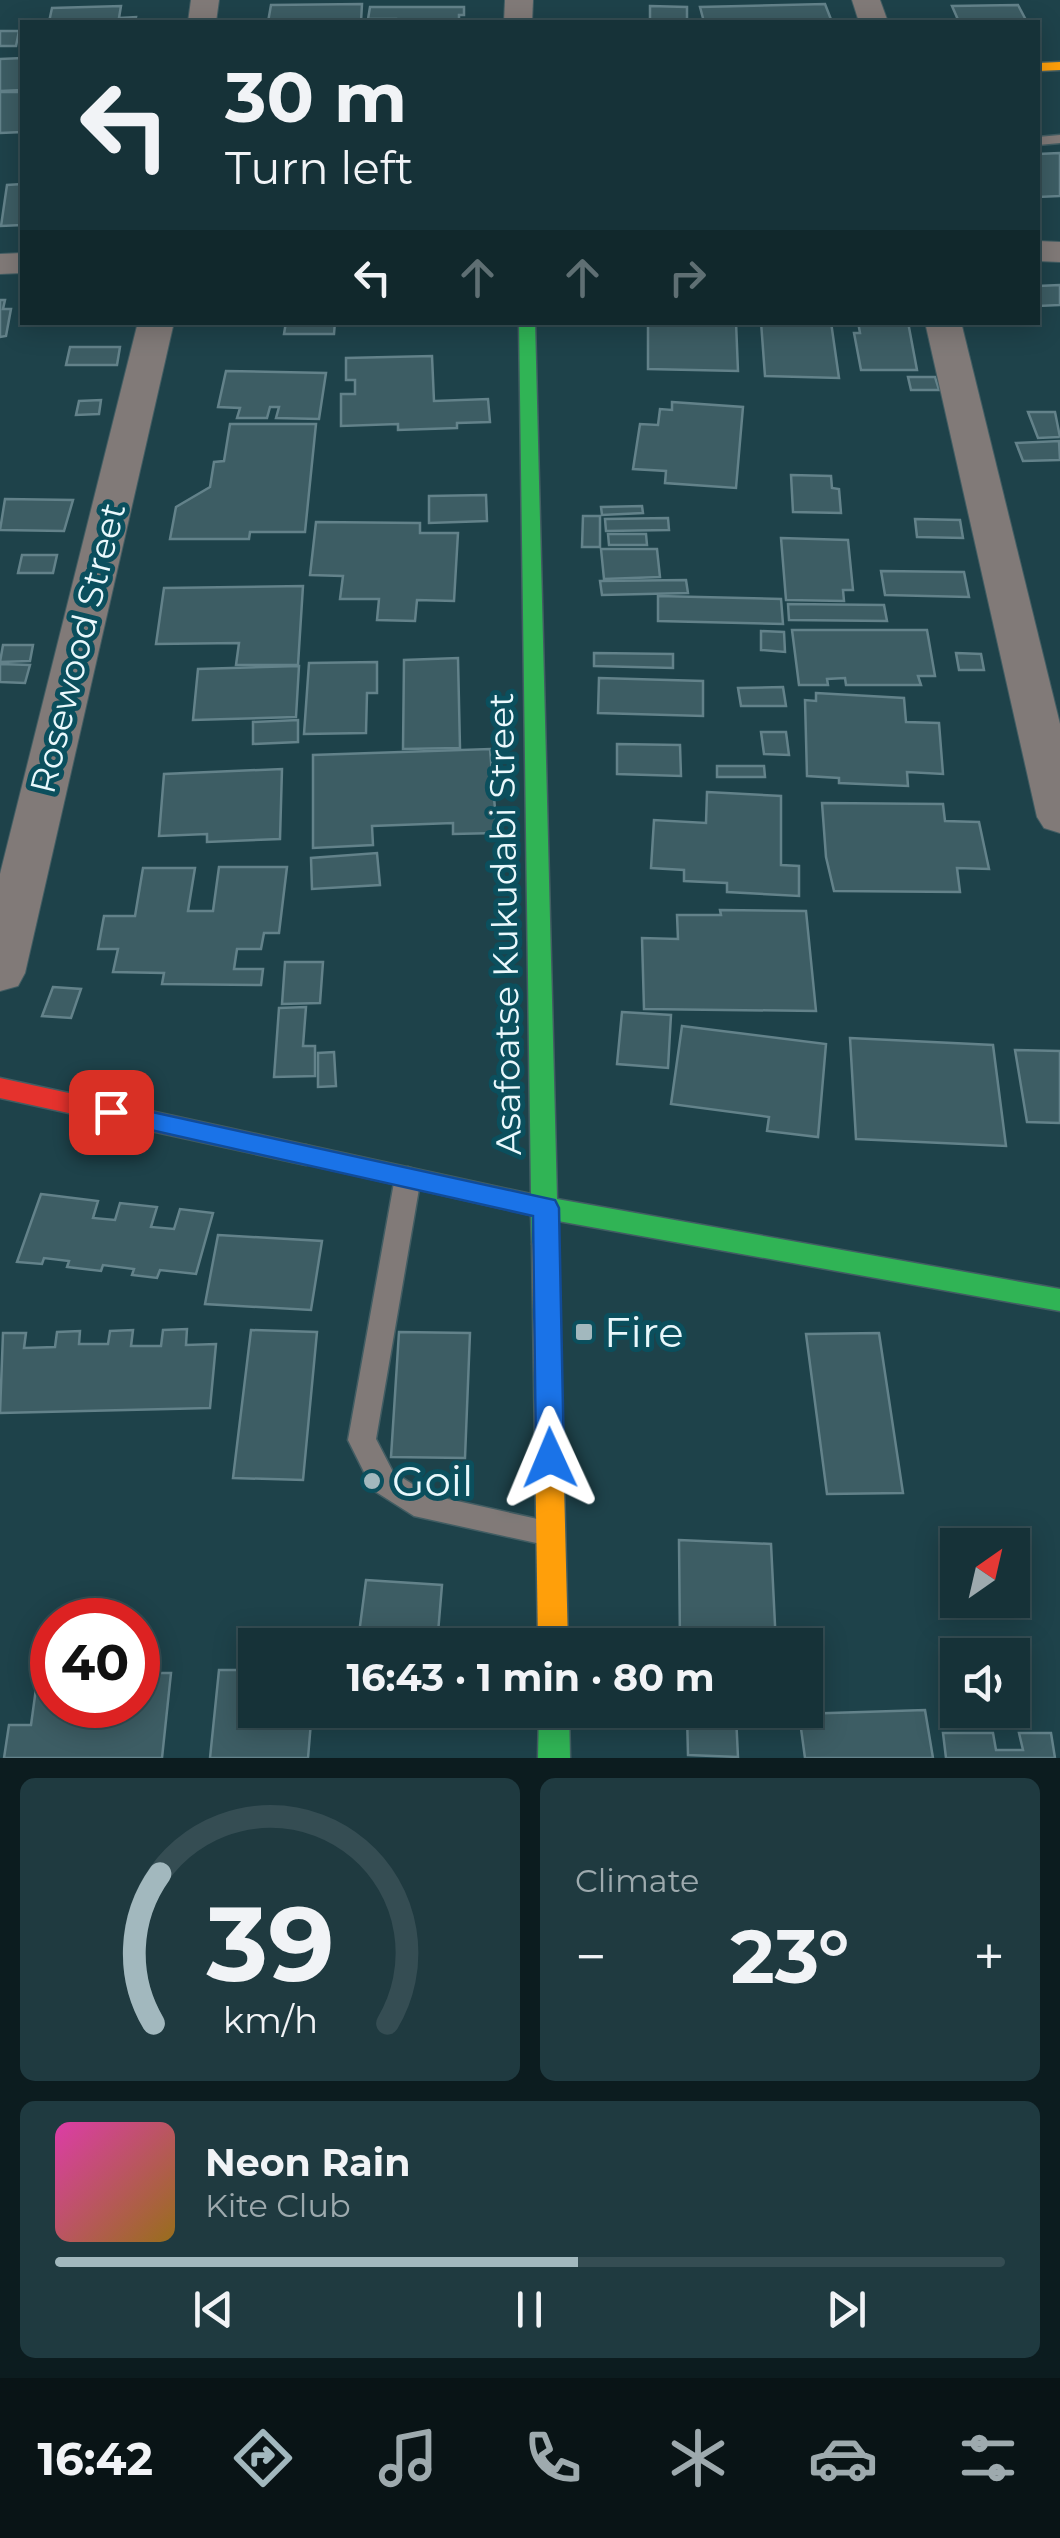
<!DOCTYPE html>
<html lang="en">
<head>
<meta charset="utf-8">
<style>
	body { margin:0; font-family:Montserrat,sans-serif; background:#1f3a40; color:#f1f3f6; height:100vh; display:flex; flex-direction:column; font-size:38px; white-space:nowrap }
	* { box-sizing:border-box; margin:0 }
	p { font-size:32px; color:#9eaaae }
	.icon { flex:none; width:55px; height:55px; fill:none; stroke:currentColor; stroke-width:2; stroke-linecap:round; stroke-linejoin:round }
	.map { position:relative; height:1758px; overflow:hidden }
	.sheet { display:flex; flex-direction:column; gap:20px; padding:20px; background:#0c1c1f; flex:1 }
	.sheet>* { flex:none }
	.banner { position:absolute; left:20px; top:20px; width:1020px; height:305px; border-radius:0px; box-shadow:0 5px 25px #0003,0 0 0 2px #354d53; background:#163238; color:#f1f3f6; overflow:hidden }
	.needle { width:65px; rotate:34deg }
	.buttons { position:absolute; left:940px; top:1528px; display:grid; gap:20px }
	.buttons a { display:grid; place-items:center; width:90px; height:90px; border-radius:0px; background:#163238; box-shadow:0 5px 25px #0003,0 0 0 2px #354d53; font-size:50px }
	.speed { position:absolute; left:30px; top:1598px; display:flex; gap:20px; font-size:50px; font-weight:700; text-align:center }
	.speed>* { display:grid; place-content:center; width:130px; height:130px; border-radius:50%; background:#163238; box-shadow:0 5px 25px #0003,0 0 0 2px #354d53; line-height:1 }
	.speed .limit { border:15px solid #d22; background:#fff; color:#111 }
	.pin { position:absolute; display:grid; place-items:center; width:85px; height:85px; color:#fff; margin:-42px; border-radius:20px; box-shadow:0 5px 15px #0006 }
	.me { position:absolute; width:110px; margin:-55px; rotate:359deg; stroke-linejoin:round; filter:drop-shadow(0 0 8px #0008) }
	.turn { display:flex; align-items:center; gap:35px; height:210px; padding:0 40px; font-size:45px }
	.turn .icon { width:130px; height:130px; stroke-width:2.5 }
	.turn b { display:block; font-size:70px; line-height:85px }
	.lanes { display:flex; align-items:center; height:95px; padding:0 40px; background:#0003; justify-content:center; gap:50px; direction:ltr }
	.lanes .off { opacity:.35 }
	.big { font-size:75px; font-weight:700; line-height:1.1 }
	.sheet .tile { flex:1; display:flex; flex-direction:column; justify-content:center; gap:15px; min-width:0; padding:0 35px; border-radius:15px; background:#1f3a40 }
	.sheet .dial { align-items:center; gap:0 }
	.dial svg { height:260px; overflow:visible; fill:none; stroke:#354d53; stroke-width:7; stroke-linecap:round; text-anchor:middle }
	.dial text { fill:#f1f3f6; stroke:none }
	.song { display:flex; align-items:center; gap:30px }
	.cover { width:120px; height:120px; border-radius:15px; background:linear-gradient(135deg,hsl(320 70% 55%),hsl(40 70% 35%)) }
	.played { height:10px; border-radius:5px; background:linear-gradient(90deg,#a2b8be 55%,#354d53 55%) }
	.keys { display:flex; justify-content:space-around; direction:ltr }
	.heat { display:flex; justify-content:space-between; align-items:center; font-size:55px; direction:ltr }
	.sheet .tiles { flex:1; display:grid; gap:20px; grid-template-columns:1fr 1fr }
	.tile:last-child { grid-column:span 2 }
	.trip { position:absolute; left:238px; top:1628px; width:585px; height:100px; border-radius:0px; background:#163238; box-shadow:0 5px 25px #0003,0 0 0 2px #354d53; font-weight:700; line-height:100px; text-align:center }
	.dock { display:flex; height:160px; justify-content:space-around; align-items:center; background:#091416; color:#9eaaae }
	.dock .icon { width:70px; height:70px }
	.dock .selected { color:#a2b8be }
	.dock b { font-size:45px; color:#f1f3f6 }
	.map>svg:first-child { display:block }
	.building { fill:#3d5d64; stroke:#63828a; stroke-width:2.5 }
	.lines { fill:none; stroke-linecap:round; stroke-linejoin:round }
	.lane-casing { stroke:#425d63; stroke-width:3 }
	.street-casing { stroke:#425d63; stroke-width:2 }
	.fast-casing { stroke:#425d63; stroke-width:3 }
	.slow-casing { stroke:#425d63; stroke-width:3 }
	.jam-casing { stroke:#425d63; stroke-width:3 }
	.lane { fill:#817a78; fill-rule:evenodd }
	.street { fill:#817a78; fill-rule:evenodd }
	.fast { fill:#30b455; fill-rule:evenodd }
	.slow { fill:#ff9f0a; fill-rule:evenodd }
	.jam { fill:#e5322d; fill-rule:evenodd }
	.route { fill:#1a73e8; stroke:#114b97; stroke-width:2.5 }
	.poi-dot { fill:#a2b8be; stroke:#0b4f5d; stroke-width:4 }
	.labels { text-anchor:middle; stroke-width:10; stroke-linejoin:round; paint-order:stroke }
	.street-label { font-size:35px; fill:#e9f8fc; stroke:#0b4f5d }
	.near-poi-label { font-size:42px; fill:#e9f8fc; stroke:#0b4f5d; text-anchor:start }
</style>
</head>
<body>
<div class="map">
<svg width="1060" height="1758" viewBox="0 0 1060 1758">
	<rect width="100%" height="100%" fill="#1e424a"/>
	<g class="building">
		<path d="M362,4L361,22H268L271,5Z"/>
		<path d="M825,4L832,22H704L700,7Z"/>
		<path d="M1018,5L1027,22H959L952,6Z"/>
		<path d="M121,6L119,18L136,17L135,22H49L52,8Z"/>
		<path d="M650,6L687,7V22H650Z"/>
		<path d="M370,7H464V15H459V22H396V19H368Z"/>
		<path d="M0,31H19L16,46H0Z"/>
		<path d="M22,58V90L0,91V59Z"/>
		<path d="M0,92H22V132L0,133Z"/>
		<path d="M1060,153V196L1038,197V154Z"/>
		<path d="M22,184V225L1,226L7,185Z"/>
		<path d="M1060,285V305L1038,306V286Z"/>
		<path d="M0,300H5L3,309H11L6,336L0,337Z"/>
		<path d="M286,322H335L334,334H284Z"/>
		<path d="M648,322H736L738,371L648,369Z"/>
		<path d="M761,322H831L839,378L765,376Z"/>
		<path d="M858,322H908L917,370H861L854,333H860Z"/>
		<path d="M70,347H120L117,365H66Z"/>
		<path d="M432,356L434,401L488,399L490,422L457,423V428L398,430V424L341,426V394H355V380H346V358Z"/>
		<path d="M226,371L326,373L319,419L276,418L279,407H270L267,418H237L240,408L218,407Z"/>
		<path d="M908,377H935L939,390H911Z"/>
		<path d="M101,400L99,414L76,415L79,401Z"/>
		<path d="M672,402L743,407L736,488L665,483L666,471L633,469L640,424L658,425L660,409L672,410Z"/>
		<path d="M1028,412H1055L1060,437L1038,438Z"/>
		<path d="M230,424H316L305,532H250L249,539H170L176,507L210,487L214,462L224,461Z"/>
		<path d="M1059,441L1060,460L1023,461L1016,443Z"/>
		<path d="M791,475L831,476L832,488L839,489L841,513L793,512Z"/>
		<path d="M486,495L487,521L429,523V496Z"/>
		<path d="M5,499L73,500L64,531L0,530Z"/>
		<path d="M642,506L643,513L602,515L601,507Z"/>
		<path d="M583,516H600V547H582Z"/>
		<path d="M668,518L669,530L606,531L605,519Z"/>
		<path d="M915,519L960,520L963,538L917,537Z"/>
		<path d="M316,522L420,523V533H458L454,601L417,600L415,621L377,620L379,599H340L343,576L310,575Z"/>
		<path d="M608,534H646L647,545H609Z"/>
		<path d="M781,538L848,540L853,590H843L844,601L786,600Z"/>
		<path d="M601,549H657L660,577L604,579Z"/>
		<path d="M22,555H57L53,573H18Z"/>
		<path d="M881,571L964,572L969,597L885,595Z"/>
		<path d="M686,580L688,593L602,595L600,581Z"/>
		<path d="M303,586L298,665H236L239,643L156,644L164,588Z"/>
		<path d="M658,596L781,599L783,624L658,621Z"/>
		<path d="M788,604L884,605L887,621L789,620Z"/>
		<path d="M792,630H927L935,676H918L921,685H846L845,678L827,679L828,685H799Z"/>
		<path d="M761,631L784,632L785,652L761,650Z"/>
		<path d="M3,645H33L30,661L0,662Z"/>
		<path d="M594,653L673,654V668L594,666Z"/>
		<path d="M956,653L981,654L984,670H959Z"/>
		<path d="M458,658L460,748L403,749L404,660Z"/>
		<path d="M377,662V693H367L366,733L304,734L309,663Z"/>
		<path d="M0,664L30,665L25,683L0,682Z"/>
		<path d="M299,666L296,717L193,720L198,669Z"/>
		<path d="M599,678L703,681V716L598,713Z"/>
		<path d="M783,687L786,706H741L738,688Z"/>
		<path d="M816,693L904,698L906,722L939,723L943,774L907,772L908,786L839,783V778L807,776L805,700L816,701Z"/>
		<path d="M298,720V742L253,744V722Z"/>
		<path d="M761,732H786L789,755L764,754Z"/>
		<path d="M617,744L680,745L681,776L617,774Z"/>
		<path d="M490,749L497,833L453,834V823L372,826L373,845L313,848V755Z"/>
		<path d="M717,766H764L765,777H717Z"/>
		<path d="M282,769L280,839L207,842V834L159,836L164,774Z"/>
		<path d="M707,792L781,796V865L799,866V896L727,892V883L684,881V870L651,868L654,820L706,823Z"/>
		<path d="M822,803L943,804L945,821L979,822L989,869L957,868L960,892L834,891L826,857Z"/>
		<path d="M377,853L380,885L312,889L311,858Z"/>
		<path d="M219,867H287L279,933H264L261,949H237L234,969H263L261,985L162,984L164,973L113,972L118,949H98L104,916H135L143,868H195L188,911H213Z"/>
		<path d="M720,910L806,911L816,1011L644,1009L642,938L678,939L677,915H721Z"/>
		<path d="M285,962H323L320,1003L282,1004Z"/>
		<path d="M53,987L81,989L71,1018L42,1016Z"/>
		<path d="M306,1007L303,1046H315V1076L274,1077L279,1008Z"/>
		<path d="M622,1012L671,1015L668,1068L617,1064Z"/>
		<path d="M682,1026L826,1044L818,1137L767,1131L769,1117L671,1104Z"/>
		<path d="M850,1038L993,1045L1006,1146L856,1139Z"/>
		<path d="M1015,1050L1060,1051V1123L1027,1122Z"/>
		<path d="M334,1052L336,1086L318,1087V1053Z"/>
		<path d="M41,1194L98,1201L93,1218L115,1220L120,1203L157,1207L151,1227L174,1229L180,1209L213,1213L196,1274L160,1270L157,1278L132,1275L134,1269L103,1265L101,1271L67,1267L69,1261L44,1258L42,1264L17,1262Z"/>
		<path d="M218,1235L322,1241L311,1310L205,1304Z"/>
		<path d="M187,1329L186,1345L216,1344L210,1408L0,1413L3,1333H26L24,1348L55,1347L57,1332L80,1331L79,1344H108L110,1331L133,1330L131,1346H161L163,1330Z"/>
		<path d="M251,1330L317,1332L303,1480L233,1478Z"/>
		<path d="M399,1332L470,1333L465,1458L391,1457Z"/>
		<path d="M879,1333L903,1493L827,1494L806,1334Z"/>
		<path d="M679,1540L771,1544L776,1645H680Z"/>
		<path d="M366,1580L442,1585L437,1645L358,1641Z"/>
		<path d="M219,1670H255V1710H312L308,1758H210Z"/>
		<path d="M138,1673H171L162,1758H4L9,1725H31L38,1674H52V1705H138Z"/>
		<path d="M925,1710L933,1758H805L799,1714Z"/>
		<path d="M687,1714L736,1716L738,1757L688,1755Z"/>
		<path d="M943,1733H993L996,1750H1023L1019,1733H1051L1055,1758H946Z"/>
	</g>
	<g class="lines">
		<defs>
			<g id="lane">
				<path d="M1060,135V143L1038,145V137Z"/>
				<path d="M408,1167L417,1170L421,1177L376,1439L393,1472L430,1495L551,1522L556,1531L551,1540L541,1544L414,1516L373,1490L348,1440L395,1177L399,1170Z"/>
			</g>
			<g id="street">
				<path d="M191,0H219L216,22H188Z"/>
				<path d="M505,0H533L532,22H504Z"/>
				<path d="M852,0H880L888,22H859Z"/>
				<path d="M1038,241L1060,242V262L1038,261Z"/>
				<path d="M22,253V273L0,274V254Z"/>
				<path d="M138,322H174L25,973L18,986L0,991V874Z"/>
				<path d="M925,322H961L1060,724V833L1044,828L1037,817Z"/>
			</g>
			<g id="fast">
				<path d="M519,322H535L557,1199L1060,1289V1311L558,1221V1244L554,1252L545,1255L536,1252L532,1244L531,1215L297,1162L293,1155L297,1148L306,1145L531,1194Z"/>
				<path d="M539,1710H569L570,1758H538Z"/>
			</g>
			<g id="slow">
				<path d="M1060,62V70L1038,71V63Z"/>
				<path d="M545,1233L554,1236L558,1244L568,1645H538L532,1244L536,1236Z"/>
			</g>
			<path id="jam" d="M0,1078L306,1145L315,1148L319,1155L315,1162L306,1165L0,1098Z"/>
		</defs>
		<use href="#lane" class="lane-casing"/>
		<use href="#street" class="street-casing"/>
		<use href="#fast" class="fast-casing"/>
		<use href="#slow" class="slow-casing"/>
		<use href="#jam" class="jam-casing"/>
		<use href="#lane" class="lane"/>
		<use href="#street" class="street"/>
		<use href="#fast" class="fast"/>
		<use href="#slow" class="slow"/>
		<use href="#jam" class="jam"/>
	</g>
	<path class="route" d="M111,1103L555,1200L559,1208L564,1458L560,1467L550,1471L540,1467L536,1458L533,1216L102,1119L99,1112L102,1106Z"/>
	<g class="poi-dot">
		<rect x="574" y="1322" width="20" height="20" rx="5"/>
		<circle cx="372" cy="1481" r="10"/>
	</g>
	<g class="labels">
		<g class="street-label">
			<text transform="translate(78 648) rotate(-76)" y="12">Rosewood Street</text>
			<text transform="translate(505 924) rotate(-91)" y="12">Asafoatse Kukudabi Street</text>
		</g>
		<g class="near-poi-label">
			<text x="604" y="1347">Fire</text>
			<text x="392" y="1496">Goil</text>
		</g>
	</g>
</svg>
<div class="buttons">
<a><svg class="needle" viewBox="-14 -14 28 28"><path d="M0-13l5 13h-10z" fill="#e53935"/><path d="M0 13l5-13h-10z" fill="#9eaaae"/></svg></a>
<a><svg class="icon" aria-label="sound" viewBox="0 0 24 24"><path d="M4 9h4l5-4v14l-5-4H4zM17 9q2 3 0 6"/></svg></a>
</div>
<div class="speed"><div class="limit">40</div></div>
<div class="pin" style="left:111px;top:1112px;background:#d93025"><svg class="icon" aria-label="arrive" viewBox="0 0 24 24"><path d="M6 21V4h12l-3 4 3 4H6"/></svg></div>
<svg class="me" style="left:550px;top:1458px" viewBox="-20 -20 40 40"><path d="M0-17L14 15 0 8-14 15z" fill="#1a73e8" stroke="#fff" stroke-width="4"/></svg>
<div class="trip">16:43 · 1 min · 80 m</div>
<div class="banner">
<div class="turn"><svg class="icon" aria-label="left" viewBox="0 0 24 24"><path d="M17 20v-9H6M10 6l-5 5 5 5"/></svg><div><b>30 m</b>Turn left</div></div>
<div class="lanes"><svg class="icon" aria-label="left" viewBox="0 0 24 24"><path d="M17 20v-9H6M10 6l-5 5 5 5"/></svg><svg class="icon off" aria-label="ahead" viewBox="0 0 24 24"><path d="M12 20V5M6 11l6-6 6 6"/></svg><svg class="icon off" aria-label="ahead" viewBox="0 0 24 24"><path d="M12 20V5M6 11l6-6 6 6"/></svg><svg class="icon off" aria-label="right" viewBox="0 0 24 24"><path d="M7 20v-9h11M14 6l5 5-5 5"/></svg></div>
</div>
</div>
<section class="sheet">
<div class="tiles">
<div class="tile dial"><svg viewBox="0 0 100 80">
<path d="M14 69A42 42 0 1 1 86 69"/>
<path d="M14 69A42 42 0 0 1 16 23" stroke="#a2b8be"/>
<text x="50" y="56" font-size="32" font-weight="700">39</text>
<text x="50" y="72" font-size="11">km/h</text>
</svg></div>
<div class="tile"><p>Climate</p>
<div class="heat"><a>−</a><b class="big">23°</b><a>+</a></div>
</div>
<div class="tile">
<div class="song"><i class="cover"></i><div><b>Neon Rain</b><p>Kite Club</p></div></div>
<div class="played"></div>
<div class="keys"><svg class="icon" aria-label="previous" viewBox="0 0 24 24"><path d="M18 5L8 12l10 7zM5 5v14"/></svg><svg class="icon" aria-label="pause" viewBox="0 0 24 24"><path d="M8 5v14M16 5v14"/></svg><svg class="icon" aria-label="next" viewBox="0 0 24 24"><path d="M6 5l10 7-10 7zM19 5v14"/></svg></div>
</div>
</div>
</section>
<nav class="dock">
<b>16:42</b>
<svg class="icon selected" aria-label="directions" viewBox="0 0 24 24"><path d="M12 3l9 9-9 9-9-9zM9 14v-3h6M13 9l2 2-2 2"/></svg>
<svg class="icon" aria-label="music" viewBox="0 0 24 24"><path d="M9 18V5l10-2v13"/><circle cx="6" cy="18" r="3"/><circle cx="16" cy="16" r="3"/></svg>
<svg class="icon" aria-label="phone" viewBox="0 0 24 24"><path d="M5 4h4l2 5-3 2q2 4 5 5l2-3 5 2v4C11 20 4 13 5 4z"/></svg>
<svg class="icon" aria-label="climate" viewBox="0 0 24 24"><path d="M12 3v18M4 7l16 10M4 17L20 7"/></svg>
<svg class="icon" aria-label="car" viewBox="0 0 24 24"><path d="M5 17H2v-5l4-1 3-4h7l3 4 3 1v5h-3M9 17h6M6 11h13"/><circle cx="7" cy="17" r="2"/><circle cx="17" cy="17" r="2"/></svg>
<svg class="icon" aria-label="filters" viewBox="0 0 24 24"><path d="M4 7h16M4 17h16"/><circle cx="9" cy="7" r="2"/><circle cx="15" cy="17" r="2"/></svg>
</nav>
</body>
</html>
